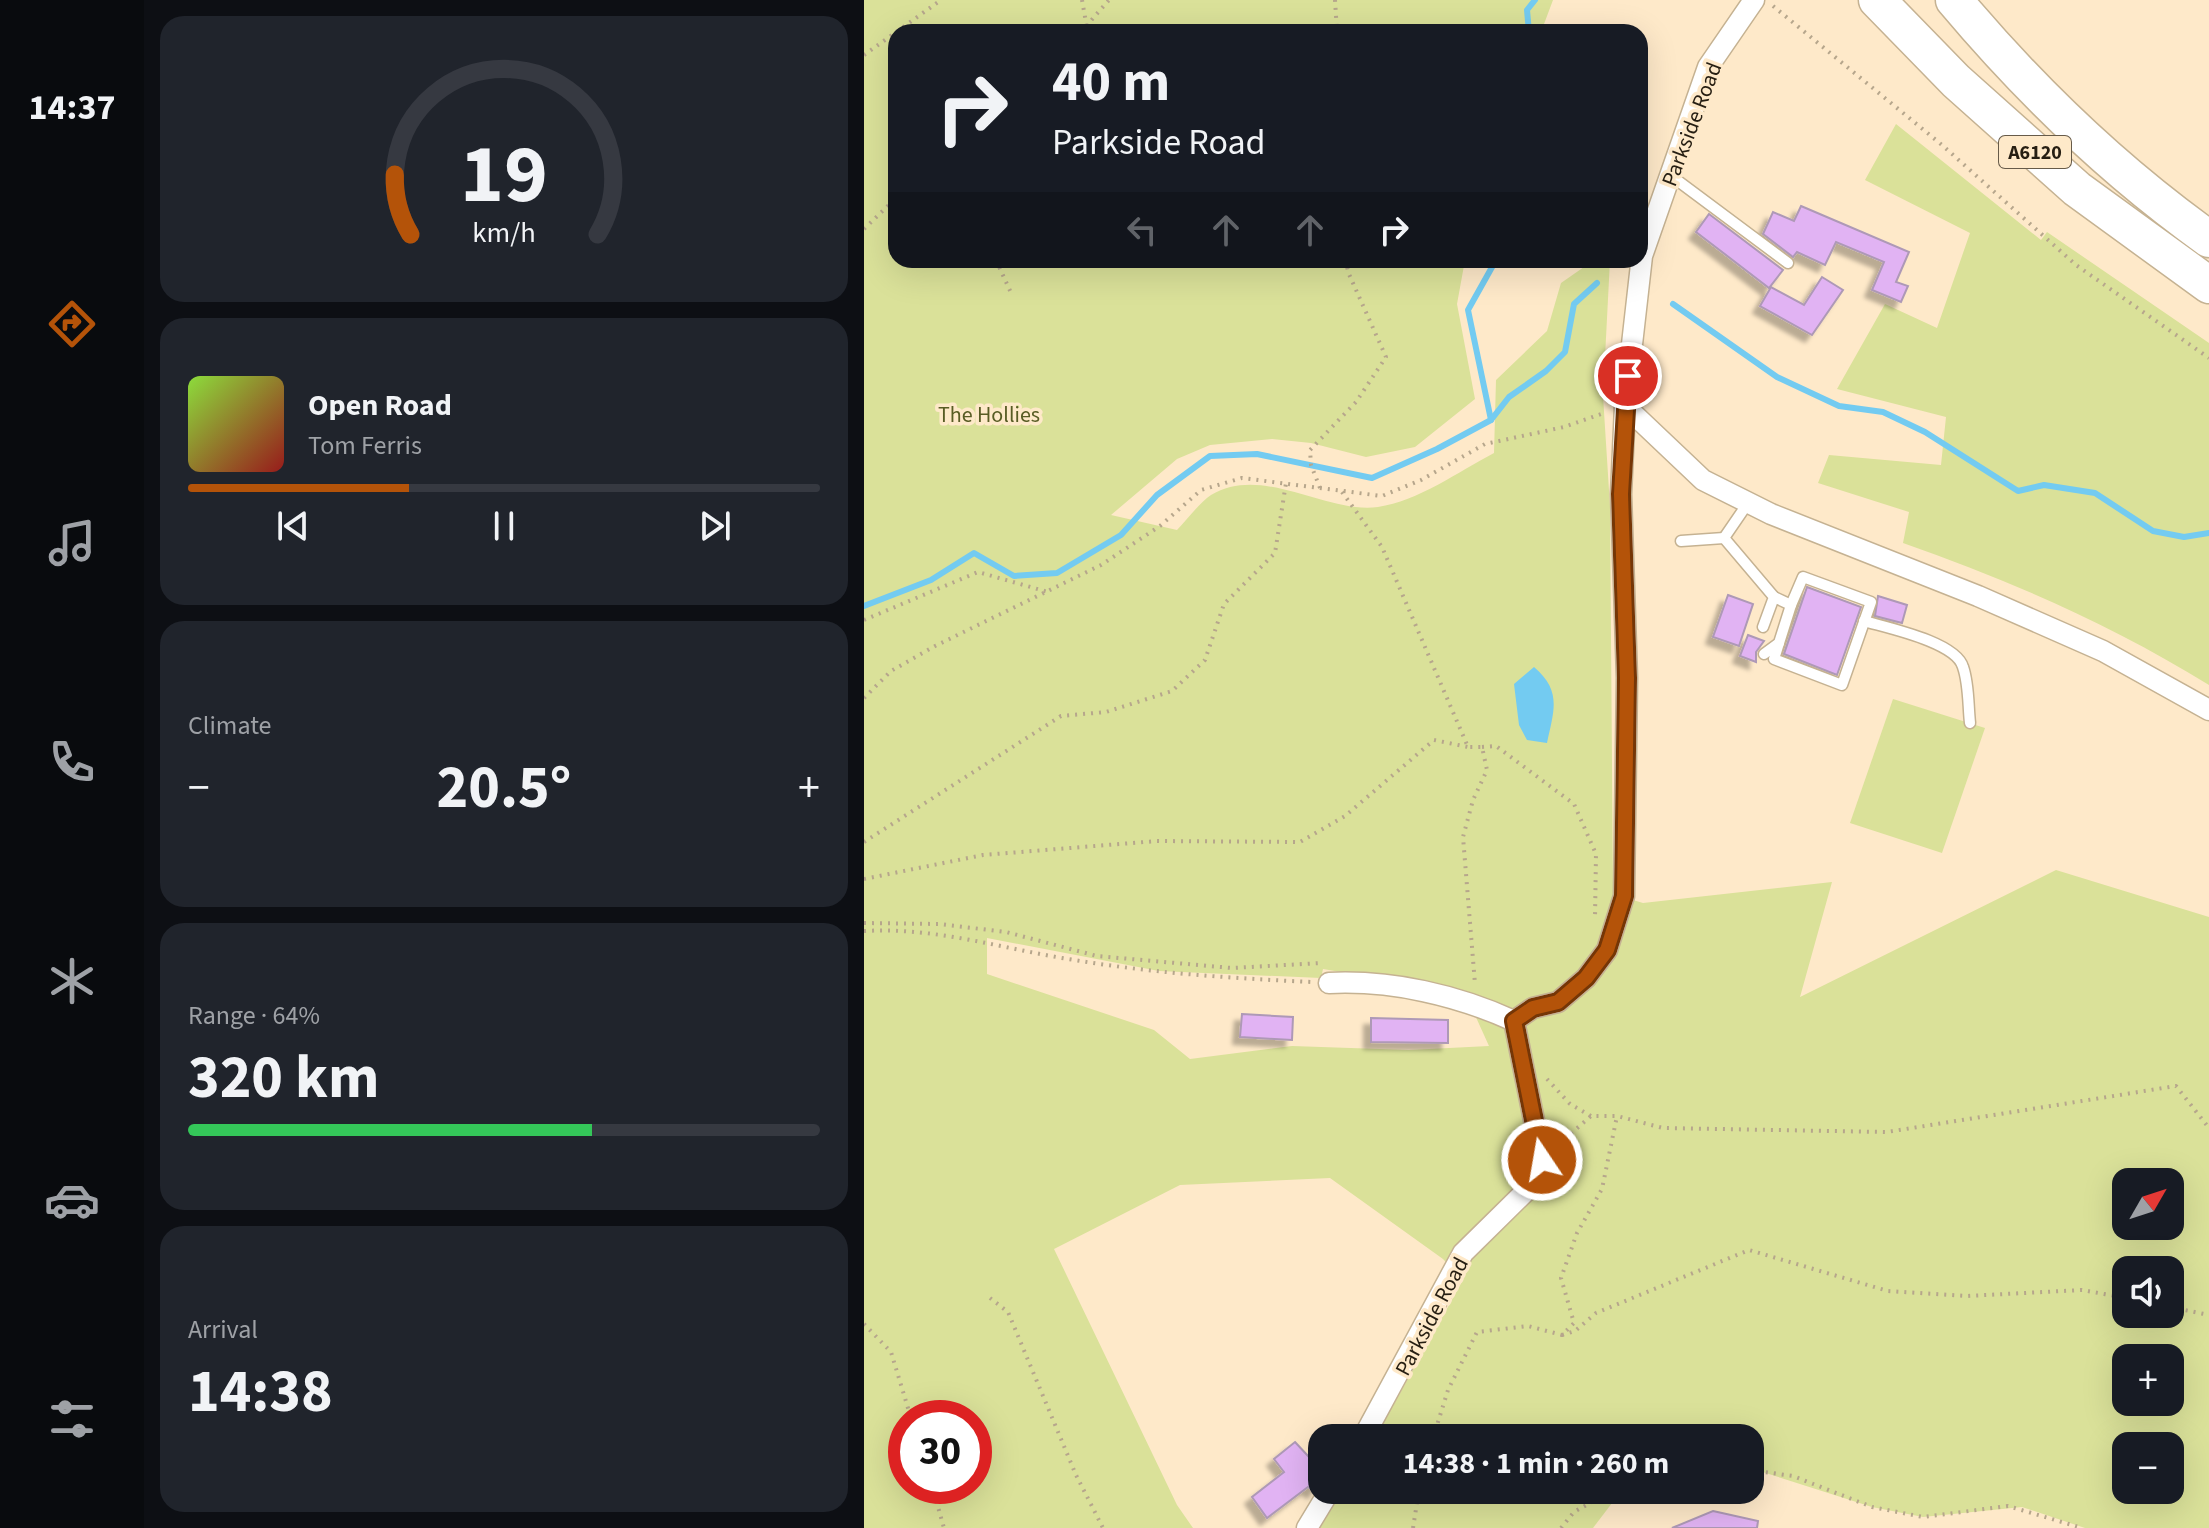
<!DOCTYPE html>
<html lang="en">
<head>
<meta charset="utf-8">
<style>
	body { margin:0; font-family:"Source Sans 3",sans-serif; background:#20242c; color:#f1f3f6; height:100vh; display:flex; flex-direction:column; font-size:30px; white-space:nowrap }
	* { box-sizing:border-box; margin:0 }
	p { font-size:26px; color:#9ea1a6 }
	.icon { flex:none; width:44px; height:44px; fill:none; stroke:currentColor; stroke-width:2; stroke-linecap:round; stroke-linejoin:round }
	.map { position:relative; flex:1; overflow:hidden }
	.sheet { display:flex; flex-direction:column; gap:16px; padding:16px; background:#0d0f14; width:720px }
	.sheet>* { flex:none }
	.guide { position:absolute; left:24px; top:24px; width:760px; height:244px; border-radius:24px; box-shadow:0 8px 32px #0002; background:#171b24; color:#f1f3f6; overflow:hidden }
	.needle { width:52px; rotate:51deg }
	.controls { position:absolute; left:1248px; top:1168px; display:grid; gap:16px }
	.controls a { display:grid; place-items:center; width:72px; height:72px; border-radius:16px; background:#171b24; box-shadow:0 8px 32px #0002; font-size:40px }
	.speed { position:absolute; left:24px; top:1400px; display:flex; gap:16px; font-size:40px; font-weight:700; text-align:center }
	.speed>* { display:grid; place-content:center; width:104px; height:104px; border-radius:50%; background:#171b24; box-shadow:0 8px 32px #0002; line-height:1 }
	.speed .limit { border:12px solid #d22; background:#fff; color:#111 }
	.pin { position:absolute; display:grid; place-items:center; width:68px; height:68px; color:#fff; margin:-34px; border:4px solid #fff; border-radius:50%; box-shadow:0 2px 8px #0007 }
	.me { position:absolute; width:88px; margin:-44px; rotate:348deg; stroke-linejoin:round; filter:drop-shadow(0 0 6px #0008) }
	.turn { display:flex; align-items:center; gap:28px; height:168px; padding:0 32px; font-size:36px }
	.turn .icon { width:104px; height:104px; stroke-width:2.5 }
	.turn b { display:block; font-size:56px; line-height:68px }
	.lanes { display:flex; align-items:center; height:76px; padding:0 32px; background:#0003; justify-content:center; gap:40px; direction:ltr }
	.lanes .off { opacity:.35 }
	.big { font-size:60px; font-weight:700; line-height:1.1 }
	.sheet .widget { flex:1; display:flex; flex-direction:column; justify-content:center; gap:12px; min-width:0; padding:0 28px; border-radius:24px; background:#20242c }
	.sheet .dial { align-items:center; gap:0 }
	.dial svg { height:208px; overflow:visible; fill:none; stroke:#363941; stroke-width:7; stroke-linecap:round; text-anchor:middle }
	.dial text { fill:#f1f3f6; stroke:none }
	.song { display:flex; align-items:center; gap:24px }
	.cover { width:96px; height:96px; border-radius:12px; background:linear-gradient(135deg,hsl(90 70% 55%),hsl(0 70% 35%)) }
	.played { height:8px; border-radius:4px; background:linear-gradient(90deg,#b45309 35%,#363941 35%) }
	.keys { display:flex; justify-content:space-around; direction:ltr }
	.heat { display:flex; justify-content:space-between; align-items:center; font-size:44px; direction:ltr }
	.charge { height:12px; border-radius:6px; background:linear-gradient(90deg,#34c759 64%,#363941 0) }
	.trip { position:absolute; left:444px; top:1424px; width:456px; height:80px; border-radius:24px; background:#171b24; box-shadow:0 8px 32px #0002; font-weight:700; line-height:80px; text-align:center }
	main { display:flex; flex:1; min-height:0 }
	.dock { display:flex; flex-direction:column; width:144px; justify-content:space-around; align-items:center; background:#090b0e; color:#9ea1a6 }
	.dock .icon { width:56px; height:56px }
	.dock .on { color:#b45309 }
	.dock b { font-size:36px; color:#f1f3f6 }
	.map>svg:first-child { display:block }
	.green { fill:#dae199; fill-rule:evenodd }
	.water { fill:#73cbf1 }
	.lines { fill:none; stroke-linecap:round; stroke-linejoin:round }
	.stream { stroke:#73cbf1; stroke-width:6 }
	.building { fill:#e1b3f3; stroke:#ae99b6; stroke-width:2; filter:url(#shadow) }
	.lane-casing { stroke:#c5b292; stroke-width:13 }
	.street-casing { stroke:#c5b292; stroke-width:23 }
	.highway-casing { stroke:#c5b292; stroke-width:39 }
	.path { stroke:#b6a68c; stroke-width:4; stroke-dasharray:2 6; stroke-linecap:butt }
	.lane { stroke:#fff; stroke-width:10 }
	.street { stroke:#fff; stroke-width:20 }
	.highway { stroke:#fff; stroke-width:36 }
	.route-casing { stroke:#753606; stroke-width:20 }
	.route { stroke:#b45309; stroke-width:14 }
	.labels { text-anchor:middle; stroke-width:7; stroke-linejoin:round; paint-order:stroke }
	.shield { fill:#fee9c9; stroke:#675b49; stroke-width:2 }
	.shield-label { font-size:20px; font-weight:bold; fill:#261e12 }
	.street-label { font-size:22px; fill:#261e12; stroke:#fee9c9 }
	.park-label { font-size:22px; fill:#585c24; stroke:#fee9c9 }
</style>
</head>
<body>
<main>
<nav class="dock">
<b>14:37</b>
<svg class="icon on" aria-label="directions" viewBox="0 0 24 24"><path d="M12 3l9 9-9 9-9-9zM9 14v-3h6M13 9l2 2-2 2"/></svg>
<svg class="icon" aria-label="music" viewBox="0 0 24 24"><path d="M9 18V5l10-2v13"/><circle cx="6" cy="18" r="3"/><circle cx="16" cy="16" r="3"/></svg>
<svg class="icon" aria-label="phone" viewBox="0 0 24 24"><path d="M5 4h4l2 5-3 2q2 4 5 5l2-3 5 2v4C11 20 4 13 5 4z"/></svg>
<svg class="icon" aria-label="climate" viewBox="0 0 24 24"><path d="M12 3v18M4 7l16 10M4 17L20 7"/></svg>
<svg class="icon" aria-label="car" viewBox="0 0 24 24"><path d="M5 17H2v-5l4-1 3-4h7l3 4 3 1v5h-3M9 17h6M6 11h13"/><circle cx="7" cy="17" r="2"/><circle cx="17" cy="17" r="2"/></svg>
<svg class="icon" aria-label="filters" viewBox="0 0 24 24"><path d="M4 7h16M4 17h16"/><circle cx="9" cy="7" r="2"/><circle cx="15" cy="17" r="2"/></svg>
</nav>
<section class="sheet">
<div class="widget dial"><svg viewBox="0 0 100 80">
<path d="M14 69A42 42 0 1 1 86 69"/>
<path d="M14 69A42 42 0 0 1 8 46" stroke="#b45309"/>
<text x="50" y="56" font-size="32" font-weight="700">19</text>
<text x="50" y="72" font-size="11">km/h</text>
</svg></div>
<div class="widget">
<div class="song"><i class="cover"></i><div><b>Open Road</b><p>Tom Ferris</p></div></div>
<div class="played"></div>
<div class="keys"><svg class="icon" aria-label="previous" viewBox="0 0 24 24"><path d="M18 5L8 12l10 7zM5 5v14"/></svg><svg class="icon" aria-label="pause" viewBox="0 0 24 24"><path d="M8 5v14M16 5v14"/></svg><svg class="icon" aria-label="next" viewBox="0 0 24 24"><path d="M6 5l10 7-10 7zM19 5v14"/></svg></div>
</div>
<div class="widget"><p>Climate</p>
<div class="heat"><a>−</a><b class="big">20.5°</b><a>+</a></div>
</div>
<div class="widget"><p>Range · 64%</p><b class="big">320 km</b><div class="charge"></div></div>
<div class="widget"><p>Arrival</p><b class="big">14:38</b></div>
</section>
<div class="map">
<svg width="1345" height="1528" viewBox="0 0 1345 1528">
	<defs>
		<filter id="shadow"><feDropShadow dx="-7" dy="7" stdDeviation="2" flood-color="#0004"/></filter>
	</defs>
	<rect width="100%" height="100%" fill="#fee9c9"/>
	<g class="green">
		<path d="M0,0H689L677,32H32V260H601L593,304L611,399L551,447L502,457L447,443L408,439L346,445L313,459L247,515L313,530C323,520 335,503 347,495C399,464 461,514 514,507C554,501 594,472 630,453L632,380L683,331L697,283L730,260H746L739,396L746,506L749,894L779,903L968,882L936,997L1192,870L1345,917V1528H1221L1158,1507L1059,1517L1008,1507L886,1468V1438H511L599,1280L579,1259L466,1178L316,1185L190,1249L313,1505L329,1528H0ZM123,938L295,971L457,978L459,969L601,993L625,1046L545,1050L428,1046L326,1059L290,1030L123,974ZM1262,1182H1306V1226H1262ZM1262,1270H1306V1314H1262ZM1262,1358H1306V1402H1262ZM42,1418H110V1486H42ZM1262,1446H1306V1490H1262Z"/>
		<path d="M1032,124L1177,240L1183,232L1345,343V685C1248,625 1147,581 1039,543L1045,512L954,483L965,455L1077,465L1082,417L973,389L1021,304L1073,328L1106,233L1001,180Z"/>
		<path d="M1029,699L1121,728L1078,853L986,823Z"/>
		<path d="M479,1490H758L729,1528H456Z"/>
	</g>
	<path class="water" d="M670,667C698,691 690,710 683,743L663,740L655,725L650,684Z"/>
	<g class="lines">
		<g class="stream">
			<path d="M665,32L663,10L671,0"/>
			<path d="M809,304L913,377L975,406L1019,412L1061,432L1154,491L1180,485L1231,493L1289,531L1320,537L1345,533"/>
			<path d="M627,420L604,310L632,260"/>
			<path d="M0,606L67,580L110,553L150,576L193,573L257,535L293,495L346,456L393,454L508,478L573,449L627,420L645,397L682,371L701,352L710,304L733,283"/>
		</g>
	</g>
	<g class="building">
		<path d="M937,206L1045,252L1032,282L1044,286L1037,302L1008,290L1020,262L972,242L961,265L933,252L929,257L899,234L909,212L930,221Z"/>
		<path d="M845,214L919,270L905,288L832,232Z"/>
		<path d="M958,277L979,290L948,335L896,306L907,287L940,305Z"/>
		<path d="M943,587L997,607L973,675L920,654Z"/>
		<path d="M864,595L889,604L875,646L849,637Z"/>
		<path d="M1014,596L1043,605L1038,623L1011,616Z"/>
		<path d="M884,635L900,641L892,652V662L876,656Z"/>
		<path d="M378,1014L429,1017L428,1040L376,1037Z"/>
		<path d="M507,1018L584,1020V1043L507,1042Z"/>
		<path d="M431,1442L458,1471V1480L450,1491L444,1487L403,1518L388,1497L420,1472L410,1459Z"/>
		<path d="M849,1511L894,1521L893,1528H808Z"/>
	</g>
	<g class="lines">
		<defs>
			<g id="lane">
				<path d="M806,175L924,263"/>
				<path d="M884,503L860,538L910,597L899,627"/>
				<path d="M817,541L860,538"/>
				<path d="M1000,621C1024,628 1092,642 1099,667C1105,684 1104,705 1106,723"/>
				<path d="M915,643L910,659L978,685L1007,602L939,577L927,605"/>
				<path d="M900,654L915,643L927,605L910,597"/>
			</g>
			<g id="street">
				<path d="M761,406L839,480L907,514L1114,596L1239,651L1345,710"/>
				<path d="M465,983C528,980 593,995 650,1021"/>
				<path d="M650,1021L669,1008L694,1002L722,978L743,950L760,896L763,678L757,494L761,406L778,256L844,67L890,0"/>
				<path d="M499,1438L599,1253L665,1188L678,1160L650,1021"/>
				<path d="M443,1528L466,1490"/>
			</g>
			<g id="highway">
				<path d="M1013,0L1092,81L1213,189L1345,285"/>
				<path d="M1090,0C1164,88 1251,172 1345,239"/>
			</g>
		</defs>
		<use href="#lane" class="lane-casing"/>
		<use href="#street" class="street-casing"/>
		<use href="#highway" class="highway-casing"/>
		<g class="path">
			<path d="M218,0L223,28"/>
			<path d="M471,0L473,32"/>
			<path d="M909,6L1078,145L1212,265L1345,358"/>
			<path d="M217,32L245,0"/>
			<path d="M0,55L77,0"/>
			<path d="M0,229L32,198"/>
			<path d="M132,260L148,295"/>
			<path d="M456,488L447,465L446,450L492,402L522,357L484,272L482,260"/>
			<path d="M478,492L518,547L604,747H618L623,770L609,800L599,837L611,984"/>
			<path d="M0,620L114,572L184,592"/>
			<path d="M0,698L27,671L71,646L237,565L296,526L337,490L378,478L518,496L557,480L621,444L700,427L740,413"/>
			<path d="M618,747L632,746L710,804L732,854L731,918"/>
			<path d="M0,842L197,716L242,712L308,691L341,660L360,604L411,553L422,483"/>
			<path d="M0,879L119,855L293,841L436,842L481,816L570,740L604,747"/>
			<path d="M0,923L75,924L142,932L233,956L368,968L457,963"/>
			<path d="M0,931C71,927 136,948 204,959C287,973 364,978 447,982"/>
			<path d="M683,1079L706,1104L727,1116"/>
			<path d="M695,1144L727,1116H753L799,1128L1023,1132L1312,1086L1345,1128"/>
			<path d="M126,1298L144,1312L212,1475L239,1528"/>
			<path d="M1306,1307L1345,1315"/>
			<path d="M0,1324L27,1352L47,1418"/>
			<path d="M698,1335L711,1331L732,1313L885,1250L1024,1291L1103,1296L1218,1290L1262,1298"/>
			<path d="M569,1438L584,1390L613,1332L664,1326L698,1335L710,1323L697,1278L713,1233L738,1189L753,1116"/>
			<path d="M886,1470L929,1476L1008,1507L1059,1517L1144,1506L1218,1528"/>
			<path d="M68,1486L80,1528"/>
			<path d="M549,1528L555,1490"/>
			<path d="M697,1528L710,1512L749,1490"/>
		</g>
		<use href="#lane" class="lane"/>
		<use href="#street" class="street"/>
		<use href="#highway" class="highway"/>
	</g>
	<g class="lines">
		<defs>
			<path id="route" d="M678,1160L650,1021L669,1008L694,1002L722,978L743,950L760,896L763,678L757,494L764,376"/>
		</defs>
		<use href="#route" class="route-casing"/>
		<use href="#route" class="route"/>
	</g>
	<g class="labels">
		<rect class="shield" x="1135" y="136" width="72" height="32" rx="6"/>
		<g class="shield-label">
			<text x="1171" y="159">A6120</text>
		</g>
		<g class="street-label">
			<text transform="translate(827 124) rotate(-69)" y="8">Parkside Road</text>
			<text transform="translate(567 1316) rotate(-62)" y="8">Parkside Road</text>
		</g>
		<g class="park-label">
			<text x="125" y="422">The Hollies</text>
		</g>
	</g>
</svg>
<div class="controls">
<a><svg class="needle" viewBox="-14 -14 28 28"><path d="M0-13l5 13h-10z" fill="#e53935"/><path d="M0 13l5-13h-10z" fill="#9ea1a6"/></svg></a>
<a><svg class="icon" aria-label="sound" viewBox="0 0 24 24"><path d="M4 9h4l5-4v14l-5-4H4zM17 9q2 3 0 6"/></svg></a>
<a>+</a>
<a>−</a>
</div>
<div class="speed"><div class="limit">30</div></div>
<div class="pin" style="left:764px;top:376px;background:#d93025"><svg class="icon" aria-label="arrive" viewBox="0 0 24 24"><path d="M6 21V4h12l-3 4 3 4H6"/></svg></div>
<svg class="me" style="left:678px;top:1160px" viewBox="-20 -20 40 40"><circle r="17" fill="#b45309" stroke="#fff" stroke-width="3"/><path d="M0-11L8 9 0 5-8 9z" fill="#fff"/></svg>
<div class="trip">14:38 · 1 min · 260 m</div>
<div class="guide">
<div class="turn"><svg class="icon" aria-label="right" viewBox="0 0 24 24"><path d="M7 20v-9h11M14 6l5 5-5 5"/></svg><div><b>40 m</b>Parkside Road</div></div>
<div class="lanes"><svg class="icon off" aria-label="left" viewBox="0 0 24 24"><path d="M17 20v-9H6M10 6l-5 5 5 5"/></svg><svg class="icon off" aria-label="ahead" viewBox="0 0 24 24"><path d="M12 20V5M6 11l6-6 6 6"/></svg><svg class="icon off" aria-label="ahead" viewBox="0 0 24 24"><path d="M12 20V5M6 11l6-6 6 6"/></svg><svg class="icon" aria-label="right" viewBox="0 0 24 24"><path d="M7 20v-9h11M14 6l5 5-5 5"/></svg></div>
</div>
</div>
</main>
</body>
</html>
